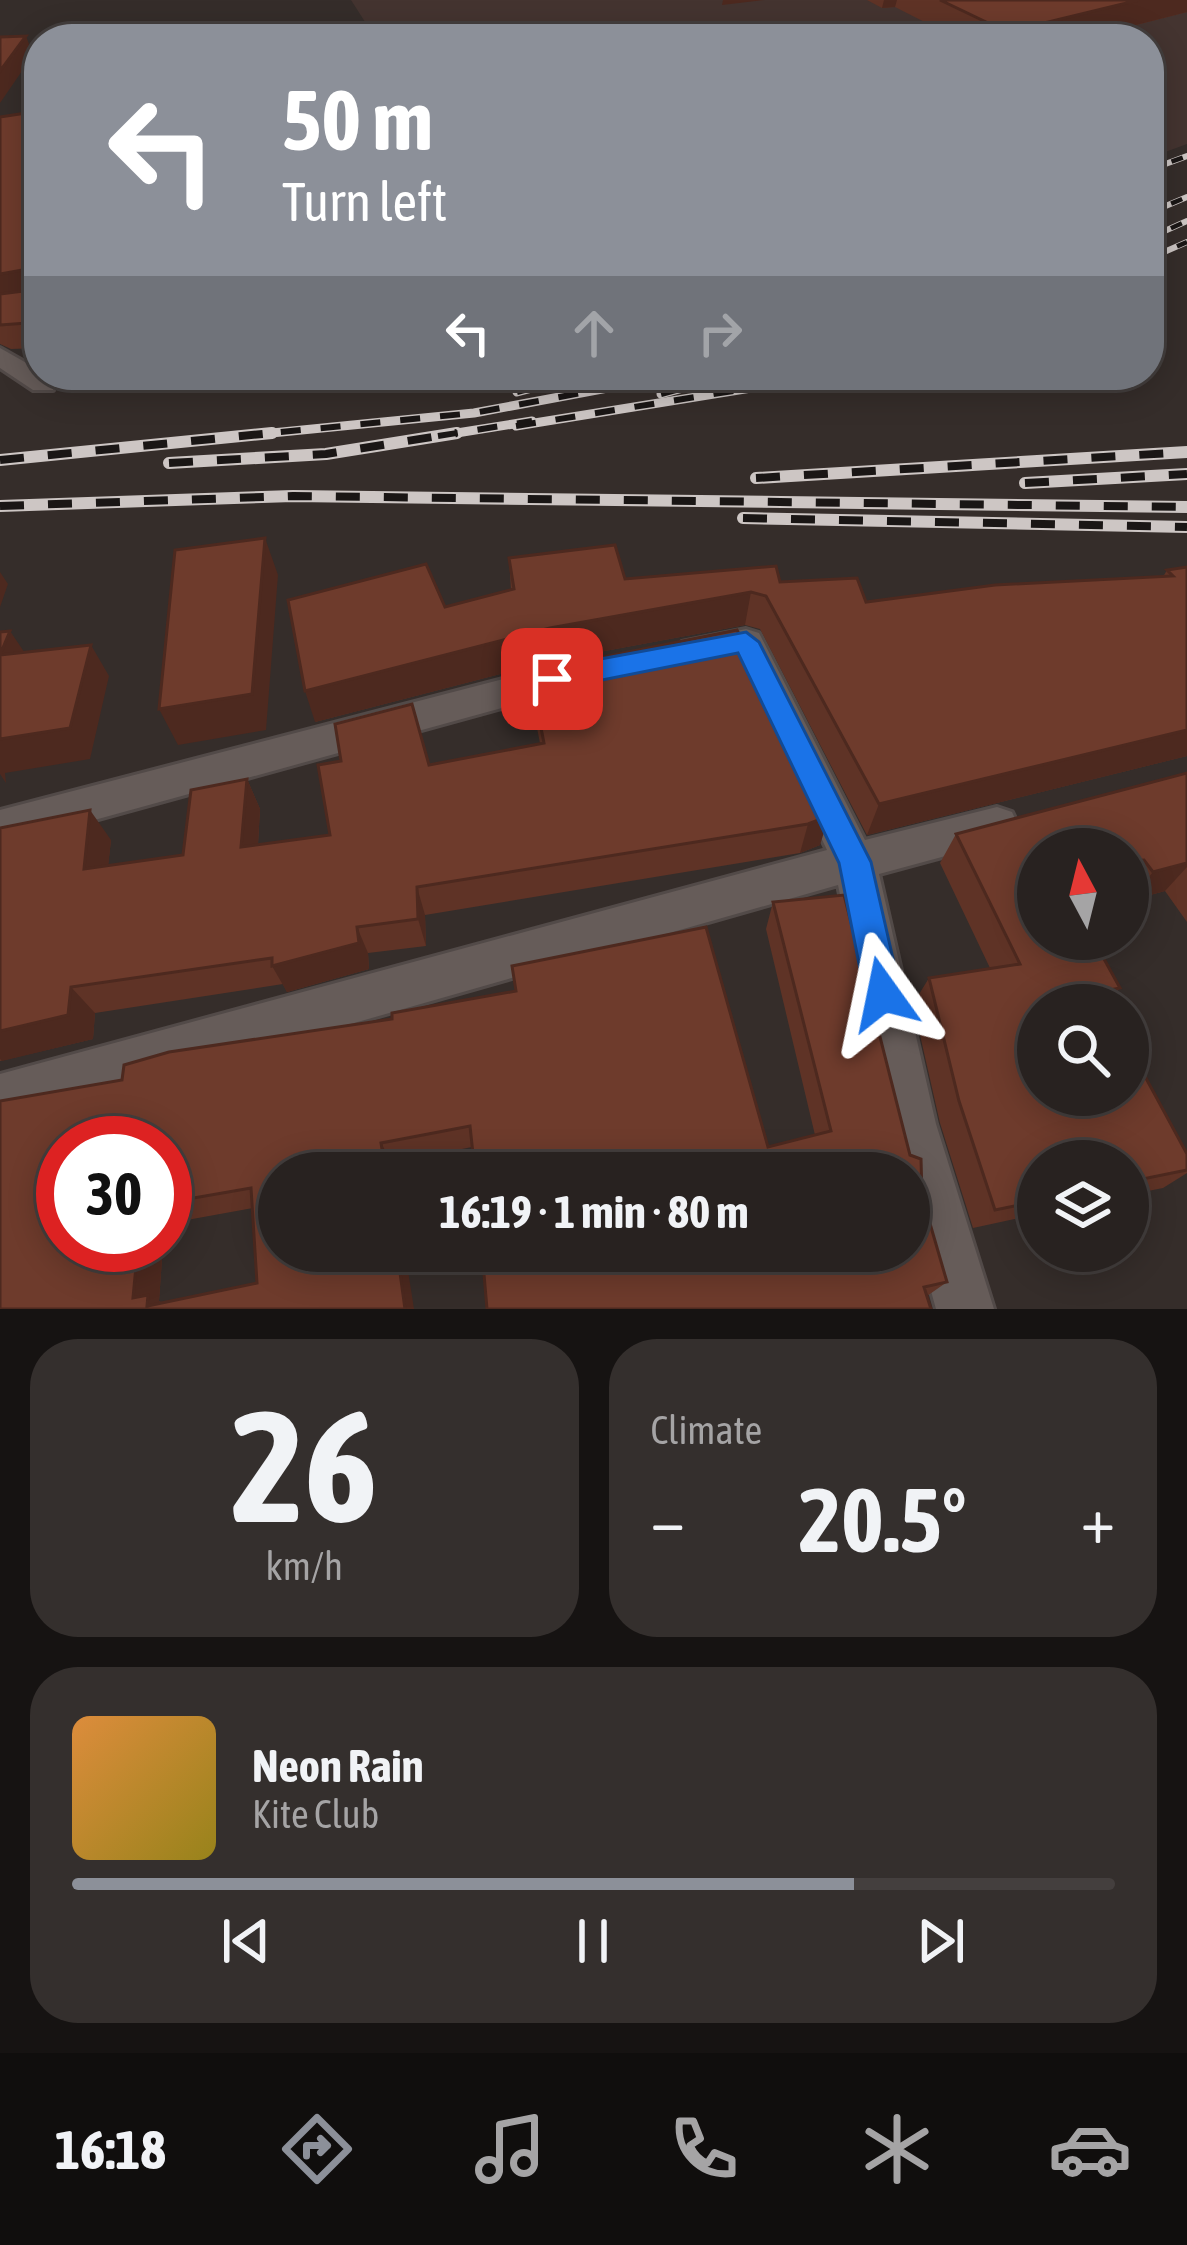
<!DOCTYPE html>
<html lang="en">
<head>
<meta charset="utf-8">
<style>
	body { margin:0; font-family:"Asap Condensed",sans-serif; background:#342f2d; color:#f1f3f6; height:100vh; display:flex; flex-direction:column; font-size:45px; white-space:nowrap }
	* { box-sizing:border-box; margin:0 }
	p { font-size:39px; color:#a5a4a5 }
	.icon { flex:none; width:66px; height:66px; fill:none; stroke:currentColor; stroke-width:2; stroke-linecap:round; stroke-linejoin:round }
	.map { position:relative; height:1309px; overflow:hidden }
	.drawer { display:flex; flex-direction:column; gap:30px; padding:30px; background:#161312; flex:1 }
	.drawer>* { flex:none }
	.banner { position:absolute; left:24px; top:24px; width:1140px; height:366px; border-radius:48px; box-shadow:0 6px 30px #0003,0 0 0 3px #443f3e; background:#8c9099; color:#fff; overflow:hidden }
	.needle { width:78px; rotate:353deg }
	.controls { position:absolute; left:1017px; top:828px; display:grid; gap:24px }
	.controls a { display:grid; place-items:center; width:132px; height:132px; border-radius:50%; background:#282220; box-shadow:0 6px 30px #0003,0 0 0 3px #443f3e; font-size:60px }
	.speed { position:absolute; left:36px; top:1116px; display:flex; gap:24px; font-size:60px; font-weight:700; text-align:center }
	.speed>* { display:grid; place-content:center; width:156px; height:156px; border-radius:50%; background:#282220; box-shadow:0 6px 30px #0003,0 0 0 3px #443f3e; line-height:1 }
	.speed .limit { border:18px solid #d22; background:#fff; color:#111 }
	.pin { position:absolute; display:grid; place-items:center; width:102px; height:102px; color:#fff; margin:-51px; border-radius:24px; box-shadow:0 6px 18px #0006 }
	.me { position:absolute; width:132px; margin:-66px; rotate:348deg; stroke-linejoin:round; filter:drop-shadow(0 0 9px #0008) }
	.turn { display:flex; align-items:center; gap:42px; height:252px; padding:0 60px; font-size:54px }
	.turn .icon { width:156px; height:156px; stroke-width:2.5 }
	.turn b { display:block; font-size:84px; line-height:102px }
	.lanes { display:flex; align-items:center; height:114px; padding:0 60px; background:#0003; justify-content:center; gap:60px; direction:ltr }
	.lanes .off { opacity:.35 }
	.big { font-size:90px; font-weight:700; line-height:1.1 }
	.drawer .widget { flex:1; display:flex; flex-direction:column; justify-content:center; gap:18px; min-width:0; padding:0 42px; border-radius:48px; background:#342f2d }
	.drawer .dial { align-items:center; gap:0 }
	.dial b { font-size:156px; line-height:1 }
	.song { display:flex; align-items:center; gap:36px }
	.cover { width:144px; height:144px; border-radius:18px; background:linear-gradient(135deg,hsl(30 70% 55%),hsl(50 70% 35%)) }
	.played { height:12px; border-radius:6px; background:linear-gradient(90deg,#8c9099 75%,#443f3e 75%) }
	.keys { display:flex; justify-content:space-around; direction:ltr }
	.heat { display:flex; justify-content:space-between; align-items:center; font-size:66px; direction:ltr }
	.drawer .tiles { flex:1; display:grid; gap:30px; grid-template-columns:1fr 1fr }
	.widget:last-child { grid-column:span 2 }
	.trip { position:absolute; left:258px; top:1152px; width:672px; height:120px; border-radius:60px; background:#282220; box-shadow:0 6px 30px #0003,0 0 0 3px #443f3e; font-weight:700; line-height:120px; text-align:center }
	.tabs { display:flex; height:192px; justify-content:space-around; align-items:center; background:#100e0d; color:#a5a4a5 }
	.tabs .icon { width:84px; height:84px }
	.tabs .on { color:#8c9099 }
	.tabs b { font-size:54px; color:#f1f3f6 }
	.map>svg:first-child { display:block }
	.built { fill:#443430 }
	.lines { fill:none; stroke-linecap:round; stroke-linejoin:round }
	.minor-casing { stroke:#524a48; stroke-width:6 }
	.minor { fill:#665c59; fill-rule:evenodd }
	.rail-far2-casing { stroke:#cdc6c4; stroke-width:6 }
	.rail-far1-casing { stroke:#cdc6c4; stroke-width:9 }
	.rail-casing { stroke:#cdc6c4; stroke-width:12 }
	.rail-far2 { stroke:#1a1615; stroke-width:4.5; stroke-dasharray:12; stroke-linecap:butt }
	.rail-far1 { stroke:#1a1615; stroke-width:6; stroke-dasharray:20; stroke-linecap:butt }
	.rail { stroke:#1a1615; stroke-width:8; stroke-dasharray:24; stroke-linecap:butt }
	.wall { fill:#5f3326; fill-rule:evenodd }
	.shaded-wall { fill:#4d291f }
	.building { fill:#6e3b2c; stroke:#4d291f; stroke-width:3; fill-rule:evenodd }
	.route { fill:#1a73e8; stroke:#114b97; stroke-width:3 }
</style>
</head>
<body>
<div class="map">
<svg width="1187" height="1309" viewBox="0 0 1187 1309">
	<rect width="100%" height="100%" fill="#352d2a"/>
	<path class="built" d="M351,0H1187V144L1149,158V39H376Z"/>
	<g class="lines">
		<defs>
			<g id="minor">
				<path d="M0,348L53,378V390H33L0,368Z"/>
				<path d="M746,629L759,633L865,840L997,807L1012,812L1018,825L1012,838L879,874L936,1124L994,1309H936L909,1212V1173H898L838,885L0,1124V1074L827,850L735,657L695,664L682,660L677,651L682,642Z"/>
				<path d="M576,660L589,664L594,674L589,684L0,846V810Z"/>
			</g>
		</defs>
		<use href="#minor" class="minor-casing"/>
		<use href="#minor" class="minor"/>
		<defs>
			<g id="rail-far2">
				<path d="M1149,170L1187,156"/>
				<path d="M1149,213L1187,197"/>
				<path d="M1149,238L1187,221"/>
				<path d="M1155,256L1187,242"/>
			</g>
			<g id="rail-far1">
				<path d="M1149,259L1161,253"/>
				<path d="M517,392L581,375"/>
				<path d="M661,394L731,375"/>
				<path d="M516,426L832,375"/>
				<path d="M241,436L474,413L677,375"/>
				<path d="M438,436L532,421"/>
			</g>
			<g id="rail">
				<path d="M0,460L272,433"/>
				<path d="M169,463L326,454L457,433"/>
				<path d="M756,478L1187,452"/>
				<path d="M1025,483L1187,474"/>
				<path d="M0,506L293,496L1187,507"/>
				<path d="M743,518L1187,527"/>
			</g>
		</defs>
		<use href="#rail-far2" class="rail-far2-casing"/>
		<use href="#rail-far1" class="rail-far1-casing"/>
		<use href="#rail" class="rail-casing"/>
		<use href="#rail-far2" class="rail-far2"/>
		<use href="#rail-far1" class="rail-far1"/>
		<use href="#rail" class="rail"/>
	</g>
	<g class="wall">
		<path d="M867,0H1187V12L1081,39H958L895,7L882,8Z"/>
		<path d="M39,111V348L11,349L0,344V117Z"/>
		<path d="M71,375H124L75,378Z"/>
		<path d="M509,558L625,579L780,582L866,602L1163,577L1167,570L1187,567V756L867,835L760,629L745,625L551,661L315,722L445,607L511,590Z"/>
		<path d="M737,630L820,845L800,853L425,915L426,946L368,953L369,969L287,992L283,984L95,1013L93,1039L0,1061V828L111,840L108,865L183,855L247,779L260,809L258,845L330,835L429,765L540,743L532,703L530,672Z"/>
		<path d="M1187,773V922L1165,891L1128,901V849H1038L1120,988L1105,1003L1187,1154V1173L1163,1188L1128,1195V1161H1038V1214L973,1228L940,1123L913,1004L929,978L990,968L940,863L956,834Z"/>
		<path d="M773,902L910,1155L947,1282L927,1296L472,1147L392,1163L394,1173H279L414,1309H0L122,1080L768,1147L815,1135L766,929ZM165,1143V1224L253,1208L257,1283L163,1303L159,1301L163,1245H63Z"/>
	</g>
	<g class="shaded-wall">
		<path d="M723,0H765L722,5Z"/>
		<path d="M884,0H897L895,7L882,8Z"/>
		<path d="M1139,0H1187V12L1081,39H1006L1007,32Z"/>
		<path d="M26,36L33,55L0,103V71Z"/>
		<path d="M28,269L39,292L0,299V274Z"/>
		<path d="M265,538L278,575L266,730L178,745L159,709Z"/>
		<path d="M0,572L8,584L0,607Z"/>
		<path d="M751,592L745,625L551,661L315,722L305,691L550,628Z"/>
		<path d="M10,631L31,662L0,655Z"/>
		<path d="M91,645L109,676L90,759L5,773L6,783L0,774V739Z"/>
		<path d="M1187,730V756L867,835L879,804Z"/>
		<path d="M247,779L260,809L256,876L241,847Z"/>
		<path d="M90,810L111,840L105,897L84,869Z"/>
		<path d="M829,816L820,845L800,853L808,824Z"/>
		<path d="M1187,863V867L1165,891L1128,901L1153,872Z"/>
		<path d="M417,887L425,915L426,946L418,919Z"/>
		<path d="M357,927L368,953L369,969L287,992L272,966Z"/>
		<path d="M71,987L95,1013L93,1039L2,1061L0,1059V1031Z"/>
		<path d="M381,1143L392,1163L394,1173H386Z"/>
		<path d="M138,1245H163L159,1301L172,1308L154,1309L133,1298Z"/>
		<path d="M397,1251H405L414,1309H405Z"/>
	</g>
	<g class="building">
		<path d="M940,0H1139L1007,32Z"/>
		<path d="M26,36L0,71V37Z"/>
		<path d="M39,111V333L27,323L0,325V294L32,290L28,269L0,274V117Z"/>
		<path d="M265,538L252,694L159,709L175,550Z"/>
		<path d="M615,545L625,579L776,566L780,582L857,578L866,602L995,585L1173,576L1167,570L1187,567V730L879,804L766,596L751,592L550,628L305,691L288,600L426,564L445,607L514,589L509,558Z"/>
		<path d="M737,630L829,816L808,824L417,887L418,919L357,927L359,943L272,966V958L71,987L68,1015L0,1031V828L90,810L84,869L183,855L191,790L247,779L241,847L330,835L318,765L341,761L335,724L412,704L429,765L544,743L530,672Z"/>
		<path d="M10,631L0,655L91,645L70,728L0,739V632Z"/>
		<path d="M1187,773V863L1153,872L1144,860L1128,861V849H1038V939H1093L1120,988L1099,992L1106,1005H1038V1095H1128V1045L1187,1154V1170L1128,1182V1161H1038V1201L995,1210L959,1101L929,978L1020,964L956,834Z"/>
		<path d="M844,895L910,1155L921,1159L922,1196L947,1282L924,1287L931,1309H487L482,1251H909V1173H475L470,1126L381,1143L386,1173H279V1251H397L405,1309H0V1101L122,1080L124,1065L169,1052L392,1019V1013L516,991L512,966L706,927L768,1147L831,1131L773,902ZM63,1143H165V1203L251,1188L257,1283L147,1306L148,1295L133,1298L138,1245H63Z"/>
	</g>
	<path class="route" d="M746,632L759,642L871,862L901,994L895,1006L883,1011L870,1006L865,994L839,863L738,653L552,690L538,679L552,668Z"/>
</svg>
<div class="controls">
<a><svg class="needle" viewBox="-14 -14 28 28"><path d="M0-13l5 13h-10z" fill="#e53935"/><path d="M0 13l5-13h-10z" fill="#a5a4a5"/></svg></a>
<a><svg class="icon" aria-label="search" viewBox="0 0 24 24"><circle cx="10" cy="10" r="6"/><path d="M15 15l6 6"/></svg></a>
<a><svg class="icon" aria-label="layers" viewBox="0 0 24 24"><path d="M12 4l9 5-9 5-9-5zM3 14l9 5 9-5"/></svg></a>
</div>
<div class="speed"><div class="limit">30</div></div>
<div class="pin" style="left:552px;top:679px;background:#d93025"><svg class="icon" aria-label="arrive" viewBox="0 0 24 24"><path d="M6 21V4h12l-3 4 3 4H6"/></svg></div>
<svg class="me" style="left:883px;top:994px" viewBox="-20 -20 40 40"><path d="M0-17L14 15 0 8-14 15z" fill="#1a73e8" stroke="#fff" stroke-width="4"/></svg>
<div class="trip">16:19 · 1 min · 80 m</div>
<div class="banner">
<div class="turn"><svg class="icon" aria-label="left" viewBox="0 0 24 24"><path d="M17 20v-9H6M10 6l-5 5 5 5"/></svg><div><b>50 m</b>Turn left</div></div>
<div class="lanes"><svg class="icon" aria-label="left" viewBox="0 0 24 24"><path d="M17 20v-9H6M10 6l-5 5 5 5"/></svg><svg class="icon off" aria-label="ahead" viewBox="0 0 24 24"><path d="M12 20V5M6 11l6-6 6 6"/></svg><svg class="icon off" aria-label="right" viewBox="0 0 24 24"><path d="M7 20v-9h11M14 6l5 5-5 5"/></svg></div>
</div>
</div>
<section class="drawer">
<div class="tiles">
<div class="widget dial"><b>26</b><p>km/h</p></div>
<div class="widget"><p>Climate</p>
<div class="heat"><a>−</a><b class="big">20.5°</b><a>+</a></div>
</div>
<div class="widget">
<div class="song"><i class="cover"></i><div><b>Neon Rain</b><p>Kite Club</p></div></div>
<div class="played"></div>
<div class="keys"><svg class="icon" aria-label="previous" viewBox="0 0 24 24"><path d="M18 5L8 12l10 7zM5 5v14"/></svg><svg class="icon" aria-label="pause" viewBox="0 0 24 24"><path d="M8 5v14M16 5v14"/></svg><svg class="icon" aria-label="next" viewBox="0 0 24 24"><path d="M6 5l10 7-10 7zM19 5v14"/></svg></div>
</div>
</div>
</section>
<nav class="tabs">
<b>16:18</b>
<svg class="icon on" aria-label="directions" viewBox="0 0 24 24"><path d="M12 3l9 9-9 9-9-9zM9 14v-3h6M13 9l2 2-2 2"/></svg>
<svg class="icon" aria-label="music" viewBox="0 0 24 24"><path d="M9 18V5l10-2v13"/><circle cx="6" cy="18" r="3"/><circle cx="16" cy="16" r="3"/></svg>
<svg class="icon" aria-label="phone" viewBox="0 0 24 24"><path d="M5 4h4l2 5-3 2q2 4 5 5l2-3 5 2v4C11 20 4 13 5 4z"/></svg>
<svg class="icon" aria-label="climate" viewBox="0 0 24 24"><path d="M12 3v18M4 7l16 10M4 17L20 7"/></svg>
<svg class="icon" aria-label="car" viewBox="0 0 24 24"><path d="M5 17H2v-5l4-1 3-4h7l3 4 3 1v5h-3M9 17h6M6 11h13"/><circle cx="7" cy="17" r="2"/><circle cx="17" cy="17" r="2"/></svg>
</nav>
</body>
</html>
